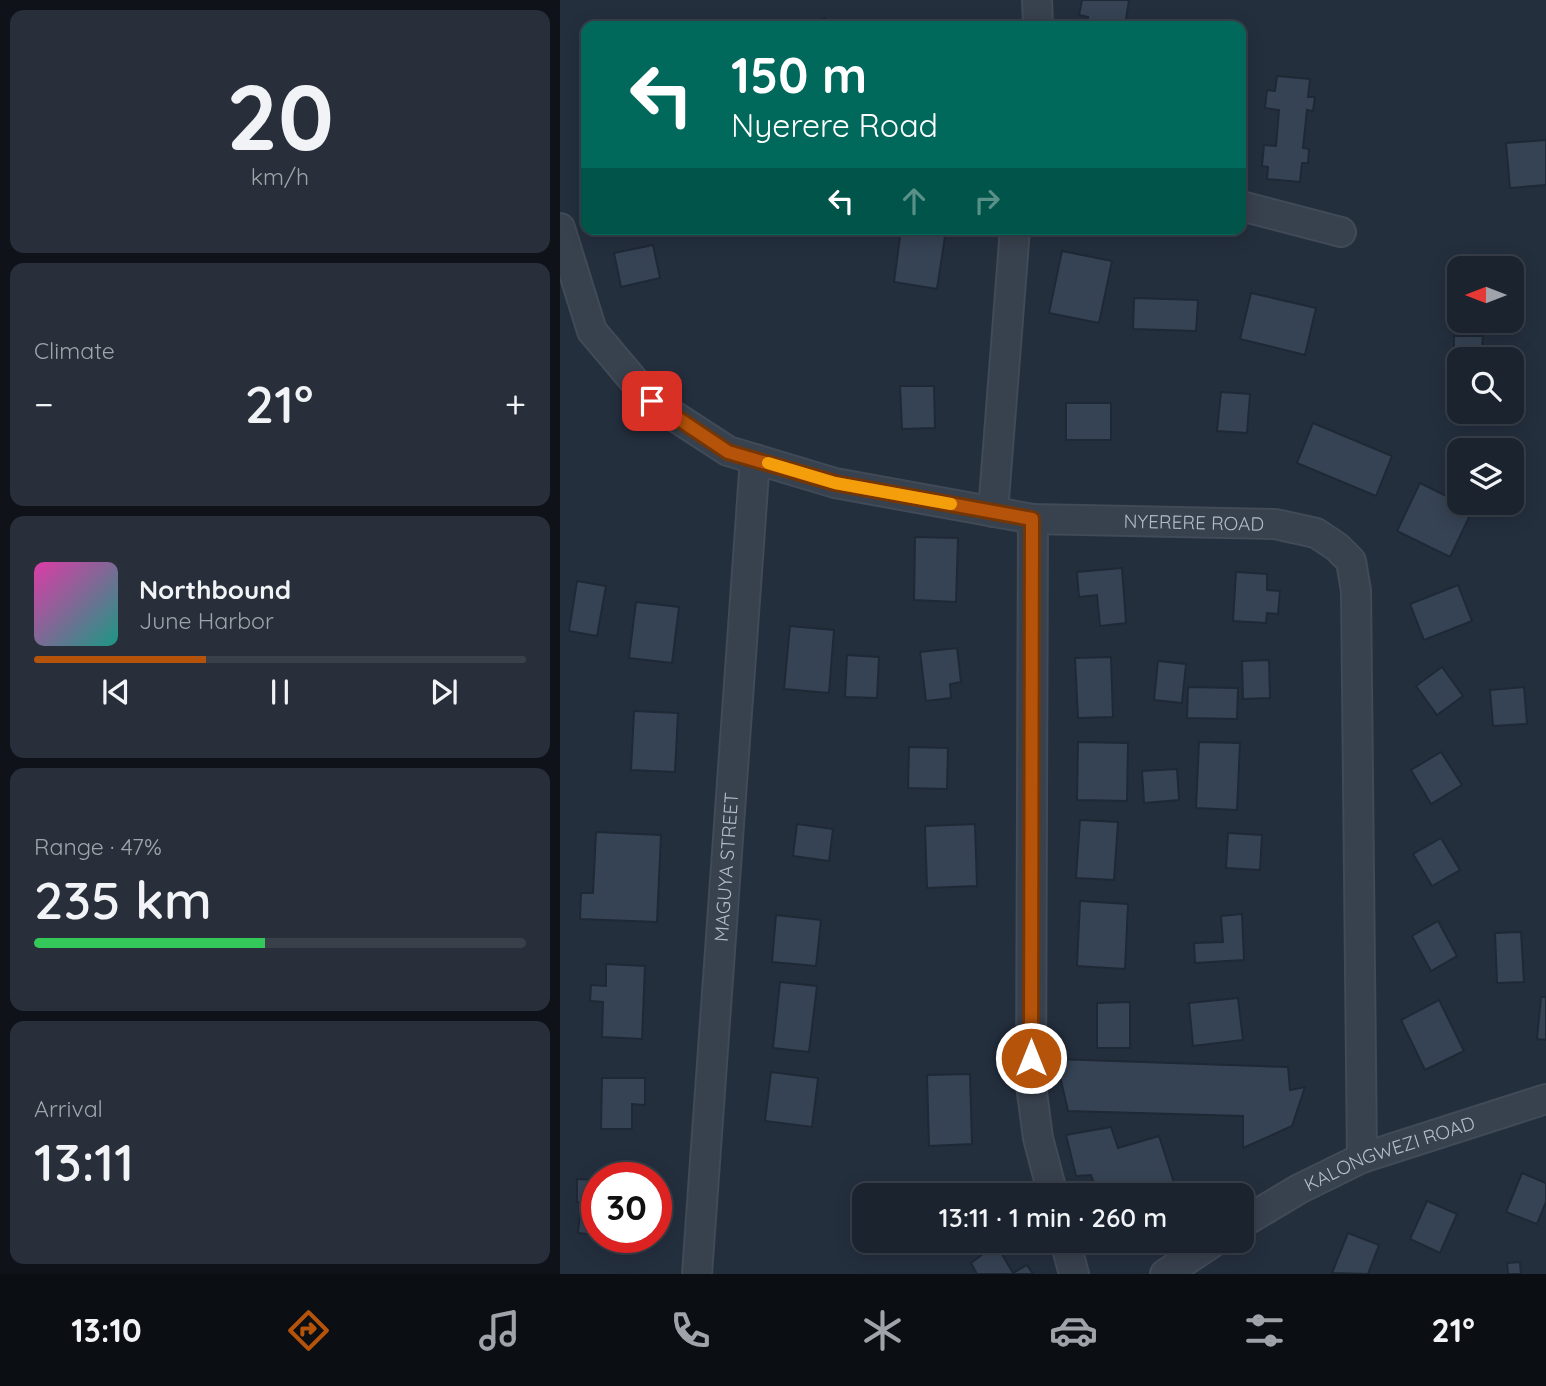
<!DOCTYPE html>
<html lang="en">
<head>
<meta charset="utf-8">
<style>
	body { margin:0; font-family:Quicksand,sans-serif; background:#282f3a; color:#f1f3f6; height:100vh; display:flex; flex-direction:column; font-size:26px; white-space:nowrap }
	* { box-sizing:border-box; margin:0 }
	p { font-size:23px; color:#a0a4aa }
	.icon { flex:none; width:38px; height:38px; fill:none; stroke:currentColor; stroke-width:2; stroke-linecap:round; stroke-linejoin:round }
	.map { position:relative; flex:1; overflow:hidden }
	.details { display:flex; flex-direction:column; gap:10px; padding:10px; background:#0f1319; width:560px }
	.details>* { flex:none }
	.top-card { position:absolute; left:21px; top:21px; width:665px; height:214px; border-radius:14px; box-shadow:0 4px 18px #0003,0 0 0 2px #39404a; background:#00695c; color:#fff; overflow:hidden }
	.needle { width:46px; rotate:270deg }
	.tools { position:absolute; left:887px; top:256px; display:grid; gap:14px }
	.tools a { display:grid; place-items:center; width:77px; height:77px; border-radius:14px; background:#1b232e; box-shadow:0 4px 18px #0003,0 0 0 2px #39404a; font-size:35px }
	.speed { position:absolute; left:21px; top:1162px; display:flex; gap:14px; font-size:35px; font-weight:700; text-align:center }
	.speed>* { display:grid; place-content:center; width:91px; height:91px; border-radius:50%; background:#1b232e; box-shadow:0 4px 18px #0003,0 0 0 2px #39404a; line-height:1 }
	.speed .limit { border:10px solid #d22; background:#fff; color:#111 }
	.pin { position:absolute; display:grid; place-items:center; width:60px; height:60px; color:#fff; margin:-30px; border-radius:14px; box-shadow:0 4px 10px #0006 }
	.me { position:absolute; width:77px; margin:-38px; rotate:0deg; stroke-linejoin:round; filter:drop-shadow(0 0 5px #0008) }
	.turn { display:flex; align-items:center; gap:24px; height:147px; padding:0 35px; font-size:32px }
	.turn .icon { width:91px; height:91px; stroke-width:2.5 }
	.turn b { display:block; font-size:49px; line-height:60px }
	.lanes { display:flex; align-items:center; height:66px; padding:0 35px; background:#0003; justify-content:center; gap:35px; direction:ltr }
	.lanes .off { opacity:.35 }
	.big { font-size:52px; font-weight:600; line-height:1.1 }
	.details .widget { flex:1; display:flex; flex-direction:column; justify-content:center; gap:10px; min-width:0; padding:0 24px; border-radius:14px; background:#282f3a }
	.details .dial { align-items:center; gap:0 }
	.dial b { font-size:91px; line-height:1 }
	.song { display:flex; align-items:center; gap:21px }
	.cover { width:84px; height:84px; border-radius:10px; background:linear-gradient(135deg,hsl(320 70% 55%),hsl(170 70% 35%)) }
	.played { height:7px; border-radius:4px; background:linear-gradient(90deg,#b45309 35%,#39404a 35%) }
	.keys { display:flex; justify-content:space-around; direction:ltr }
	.heat { display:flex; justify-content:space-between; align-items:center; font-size:38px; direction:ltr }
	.charge { height:10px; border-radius:5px; background:linear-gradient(90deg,#34c759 47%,#39404a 0) }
	.trip { position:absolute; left:292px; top:1183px; width:402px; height:70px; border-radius:14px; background:#1b232e; box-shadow:0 4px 18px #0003,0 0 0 2px #39404a; font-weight:600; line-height:70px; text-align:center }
	.tabs { display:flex; height:112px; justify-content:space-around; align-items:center; background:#0b0e12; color:#a0a4aa }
	.tabs .icon { width:49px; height:49px }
	.tabs .current { color:#b45309 }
	.tabs b { font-size:32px; color:#f1f3f6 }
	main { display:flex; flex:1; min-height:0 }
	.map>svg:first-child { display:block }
	.building { fill:#364354; stroke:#1f2835; stroke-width:2 }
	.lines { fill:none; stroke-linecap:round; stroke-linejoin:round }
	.minor-casing { stroke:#414a57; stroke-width:32 }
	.minor { stroke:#38414e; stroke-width:28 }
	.route-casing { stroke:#753606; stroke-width:18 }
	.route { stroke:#b45309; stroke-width:12 }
	.slow { stroke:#f59e0b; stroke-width:12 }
	.labels { text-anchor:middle; stroke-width:7; stroke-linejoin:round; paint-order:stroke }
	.street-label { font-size:19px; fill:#b4bcc9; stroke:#1d2633 }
</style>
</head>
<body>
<main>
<section class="details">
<div class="widget dial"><b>20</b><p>km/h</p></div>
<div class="widget"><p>Climate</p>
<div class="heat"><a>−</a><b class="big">21°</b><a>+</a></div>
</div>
<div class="widget">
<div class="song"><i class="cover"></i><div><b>Northbound</b><p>June Harbor</p></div></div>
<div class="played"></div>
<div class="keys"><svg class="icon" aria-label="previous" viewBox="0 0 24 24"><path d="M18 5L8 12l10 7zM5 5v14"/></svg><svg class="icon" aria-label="pause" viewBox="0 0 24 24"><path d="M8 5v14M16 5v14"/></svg><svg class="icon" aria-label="next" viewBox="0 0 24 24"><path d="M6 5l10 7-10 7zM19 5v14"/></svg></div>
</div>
<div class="widget"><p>Range · 47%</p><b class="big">235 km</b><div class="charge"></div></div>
<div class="widget"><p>Arrival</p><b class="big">13:11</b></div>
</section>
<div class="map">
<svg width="986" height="1274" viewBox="0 0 986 1274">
	<rect width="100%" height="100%" fill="#242f3e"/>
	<g class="building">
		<path d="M522,0H569L565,26H527L528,17L519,15Z"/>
		<path d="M265,18L268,26H238Z"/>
		<path d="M717,76L750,79L748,97H755L753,111L747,110L743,148L749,149L748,163H742L740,182L707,179L708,167L702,166L704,145L716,146L719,110L705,108L707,90L715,91Z"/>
		<path d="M986,140V185L950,188L946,143Z"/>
		<path d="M341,229L386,230L377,289L334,282Z"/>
		<path d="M93,245L100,278L61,287L54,253Z"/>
		<path d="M502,251L552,261L539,323L489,313Z"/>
		<path d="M691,293L756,308L745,355L680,339Z"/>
		<path d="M574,298L638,300L636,331L573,329Z"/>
		<path d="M894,336H923L922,347H956V384H952V359H900V394H894Z"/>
		<path d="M340,386H374L375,428L342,429Z"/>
		<path d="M661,392L690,394L687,433L657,431Z"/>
		<rect x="506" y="403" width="45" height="37"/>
		<path d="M753,423L832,456L816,496L737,463Z"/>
		<path d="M860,483L913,509L890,557L837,531Z"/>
		<path d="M355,537L398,538L396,602L354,600Z"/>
		<path d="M562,568L566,623L540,626L537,595L519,597L517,572Z"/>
		<path d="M676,572L707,574V590L720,591L718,614L707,613L706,623L673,621Z"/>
		<path d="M17,581L46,586L37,636L9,631Z"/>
		<path d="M898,585L912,621L864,640L850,604Z"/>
		<path d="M76,602L119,607L112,663L69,658Z"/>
		<path d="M230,626L274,630L269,693L224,689Z"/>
		<path d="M397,648L401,682L390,684L391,698L366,701L360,652Z"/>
		<path d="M287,655L319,657L317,698L285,697Z"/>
		<path d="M551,657L553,717L518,718L515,658Z"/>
		<path d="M709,660L710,698L683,699L682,661Z"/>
		<path d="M598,661L626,664L622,703L594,700Z"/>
		<path d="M882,667L903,696L877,715L856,686Z"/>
		<path d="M628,687L678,688L677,719L627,718Z"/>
		<path d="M964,687L967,724L933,726L930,690Z"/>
		<path d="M74,711L118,713L115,772L71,770Z"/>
		<path d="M518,742L568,743L567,801L517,800Z"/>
		<path d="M639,742L680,743L677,810L636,808Z"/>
		<path d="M349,747L388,748L387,789L348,788Z"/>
		<path d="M881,752L902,785L871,804L851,770Z"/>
		<path d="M617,769L619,800L584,803L582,771Z"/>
		<path d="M520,820L558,822L554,880L516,878Z"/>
		<path d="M237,824L273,829L269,861L233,856Z"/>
		<path d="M415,824L417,886L367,888L365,826Z"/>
		<path d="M36,832L101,835L97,922L20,919L21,893H33Z"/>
		<path d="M668,833L702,835L700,870L666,868Z"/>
		<path d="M881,838L900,870L872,886L853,854Z"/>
		<path d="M520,901L568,904L565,969L517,966Z"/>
		<path d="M682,914L684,960L635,963L634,943L663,942L661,916Z"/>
		<path d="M216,915L261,920L256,966L212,962Z"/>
		<path d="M878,921L897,956L871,971L852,936Z"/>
		<path d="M961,932L964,982L937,983L935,933Z"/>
		<path d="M46,964L85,966L82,1039L42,1037L43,1002L30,1001L31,985L46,986Z"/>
		<path d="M220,982L257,986L249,1052L213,1048Z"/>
		<path d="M981,997H986V1040L977,1039Z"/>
		<path d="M678,998L683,1040L633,1046L629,1003Z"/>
		<path d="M879,1000L904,1051L865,1070L841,1020Z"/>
		<path d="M570,1002V1048H537V1003Z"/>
		<path d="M496,1059L728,1067L730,1090L745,1087L732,1126L683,1148V1116L508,1111Z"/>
		<path d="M211,1072L258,1078L252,1127L205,1121Z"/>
		<path d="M410,1074L412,1144L369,1146L367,1075Z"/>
		<path d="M42,1078H85V1105L72,1104V1129H41Z"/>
		<path d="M551,1127L558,1148L599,1136L618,1195H538L531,1175L516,1176L506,1135Z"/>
		<path d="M962,1173L986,1183V1202L977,1224L946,1212Z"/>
		<path d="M17,1179L37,1180V1203L17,1202Z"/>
		<path d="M867,1201L897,1214L880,1253L850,1239Z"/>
		<path d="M20,1214L37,1215V1235L18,1233Z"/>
		<path d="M788,1233L819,1245L808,1274L772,1273Z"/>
		<path d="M436,1244L453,1273L467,1265L473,1274H417L411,1263Z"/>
		<path d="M960,1262L961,1274H948L947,1263Z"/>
	</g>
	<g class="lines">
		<defs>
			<g id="minor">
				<path d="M477,0L478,26"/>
				<path d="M681,206L781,232"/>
				<path id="s1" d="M0,228L32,331L91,401L168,451L275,483L473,519L715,524L756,533L777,547L791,561L796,591L802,1158"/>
				<path d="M433,512L455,229"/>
				<path d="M473,519L471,1085L478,1138L493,1195"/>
				<path id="s2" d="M682,1223L739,1189L802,1158L986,1099"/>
				<path d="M505,1241L514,1274"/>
				<path id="s3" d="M137,1274L195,459"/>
				<path d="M605,1274L655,1241"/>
			</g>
		</defs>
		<use href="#minor" class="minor-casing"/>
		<use href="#minor" class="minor"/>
	</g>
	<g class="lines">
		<defs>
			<path id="route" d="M92,401L168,452L275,483L472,519L471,1058"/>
		</defs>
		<use href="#route" class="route-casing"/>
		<use href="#route" class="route"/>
		<path class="slow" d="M208,463L275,483L391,504"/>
	</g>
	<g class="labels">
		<g class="street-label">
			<text dy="7" stroke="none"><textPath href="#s1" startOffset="765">NYERERE ROAD</textPath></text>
			<text dy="7" stroke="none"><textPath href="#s3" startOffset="408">MAGUYA STREET</textPath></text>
			<text dy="7" stroke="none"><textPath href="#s2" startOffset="164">KALONGWEZI ROAD</textPath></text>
		</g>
	</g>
</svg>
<div class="tools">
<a><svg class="needle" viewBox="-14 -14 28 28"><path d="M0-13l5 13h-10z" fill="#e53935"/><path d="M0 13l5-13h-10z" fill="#a0a4aa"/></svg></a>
<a><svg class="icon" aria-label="search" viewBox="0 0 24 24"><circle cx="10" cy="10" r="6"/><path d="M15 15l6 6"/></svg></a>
<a><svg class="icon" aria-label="layers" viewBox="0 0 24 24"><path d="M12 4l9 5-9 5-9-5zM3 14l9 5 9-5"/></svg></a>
</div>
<div class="speed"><div class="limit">30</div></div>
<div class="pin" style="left:92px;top:401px;background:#d93025"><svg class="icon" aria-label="arrive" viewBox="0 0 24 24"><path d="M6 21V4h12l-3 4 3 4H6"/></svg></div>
<svg class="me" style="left:471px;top:1058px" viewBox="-20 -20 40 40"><circle r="17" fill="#b45309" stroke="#fff" stroke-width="3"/><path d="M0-11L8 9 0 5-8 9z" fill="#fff"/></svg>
<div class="trip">13:11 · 1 min · 260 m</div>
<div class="top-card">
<div class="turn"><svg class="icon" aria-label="left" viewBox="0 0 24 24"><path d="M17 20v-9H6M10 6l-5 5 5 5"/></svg><div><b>150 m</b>Nyerere Road</div></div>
<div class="lanes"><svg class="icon" aria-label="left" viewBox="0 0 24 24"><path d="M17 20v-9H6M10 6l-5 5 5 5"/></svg><svg class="icon off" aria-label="ahead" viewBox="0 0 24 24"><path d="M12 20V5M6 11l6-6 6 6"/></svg><svg class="icon off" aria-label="right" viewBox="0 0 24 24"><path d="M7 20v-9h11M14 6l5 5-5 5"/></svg></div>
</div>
</div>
</main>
<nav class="tabs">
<b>13:10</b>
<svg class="icon current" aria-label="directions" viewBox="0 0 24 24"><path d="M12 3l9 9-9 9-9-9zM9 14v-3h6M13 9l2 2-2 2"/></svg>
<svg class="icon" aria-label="music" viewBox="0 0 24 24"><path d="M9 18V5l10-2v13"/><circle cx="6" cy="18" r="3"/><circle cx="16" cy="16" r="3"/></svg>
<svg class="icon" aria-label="phone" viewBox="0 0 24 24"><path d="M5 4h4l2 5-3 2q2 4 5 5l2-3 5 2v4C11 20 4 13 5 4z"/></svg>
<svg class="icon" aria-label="climate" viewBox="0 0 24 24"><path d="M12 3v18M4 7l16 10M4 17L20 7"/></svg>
<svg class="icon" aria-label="car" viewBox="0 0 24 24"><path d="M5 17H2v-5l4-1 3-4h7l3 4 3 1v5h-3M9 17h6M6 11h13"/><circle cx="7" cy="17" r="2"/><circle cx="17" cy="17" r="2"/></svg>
<svg class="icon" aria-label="filters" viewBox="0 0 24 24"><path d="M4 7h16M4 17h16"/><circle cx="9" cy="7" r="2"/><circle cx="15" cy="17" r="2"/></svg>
<b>21°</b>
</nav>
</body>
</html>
